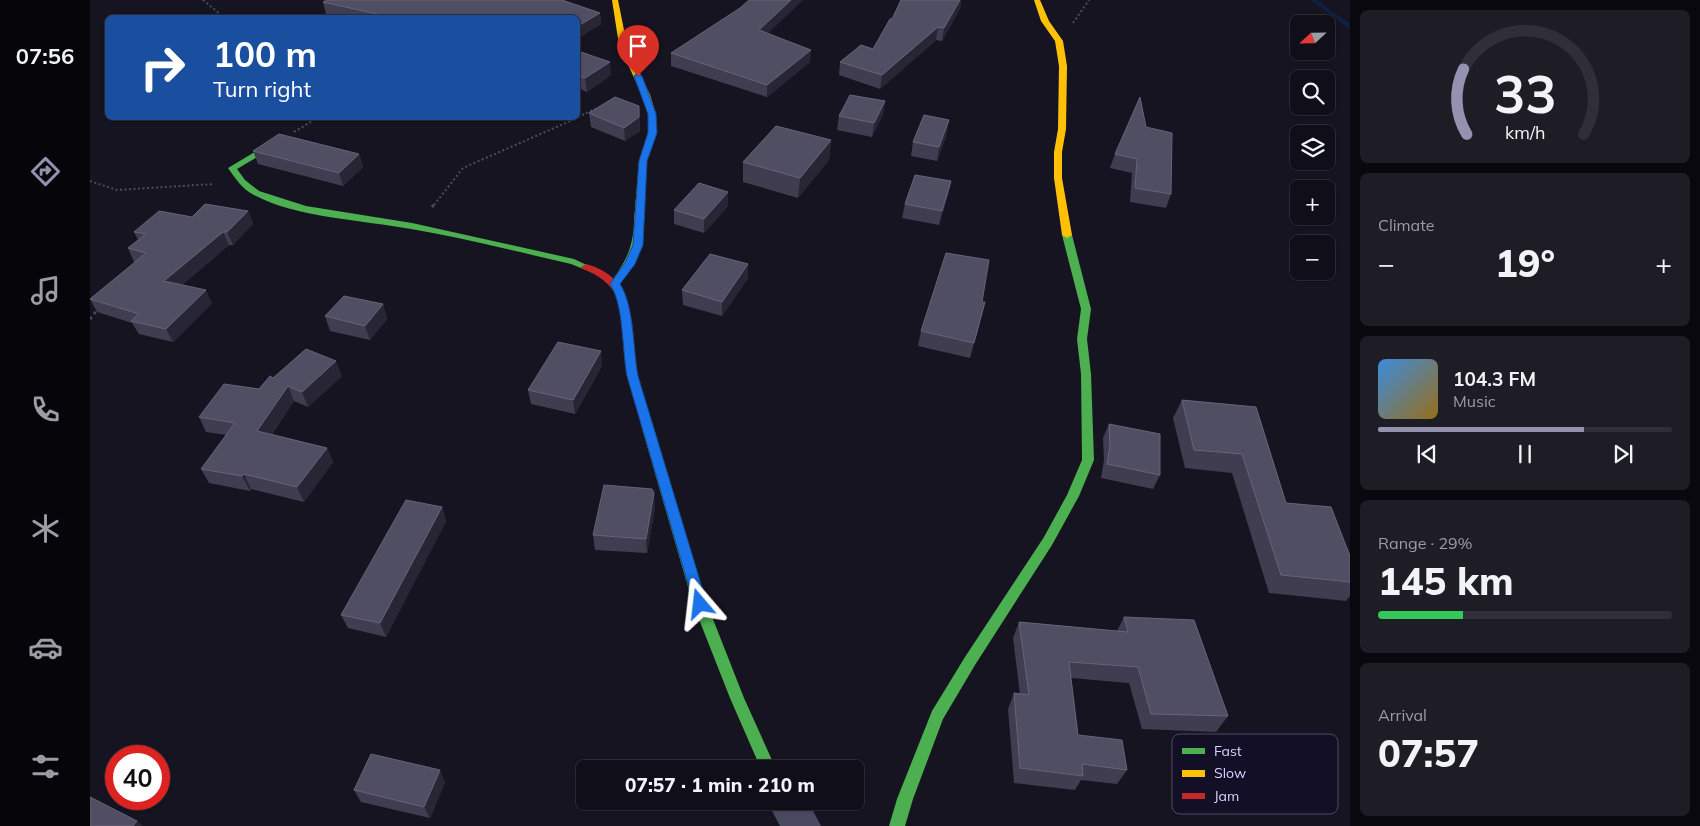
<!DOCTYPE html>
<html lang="en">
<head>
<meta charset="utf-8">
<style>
	body { margin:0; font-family:Mulish,sans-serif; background:#1e1d26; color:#f1f3f6; height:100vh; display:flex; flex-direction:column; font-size:19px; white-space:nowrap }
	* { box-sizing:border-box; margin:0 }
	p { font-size:16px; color:#9c9ca2 }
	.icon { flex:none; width:28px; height:28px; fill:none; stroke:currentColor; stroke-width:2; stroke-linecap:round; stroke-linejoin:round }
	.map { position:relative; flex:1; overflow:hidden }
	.drawer { display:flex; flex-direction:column; gap:10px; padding:10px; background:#09080e; width:350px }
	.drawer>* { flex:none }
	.guide { position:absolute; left:15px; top:15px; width:475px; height:105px; border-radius:8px; box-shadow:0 1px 4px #0004,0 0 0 1px #302f38; background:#1a4fa0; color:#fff; overflow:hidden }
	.needle { width:32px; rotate:248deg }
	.buttons { position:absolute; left:1200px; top:15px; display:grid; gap:10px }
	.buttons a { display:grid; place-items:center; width:45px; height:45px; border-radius:8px; background:#100f19; box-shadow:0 1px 4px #0004,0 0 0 1px #302f38; font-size:25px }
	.speed { position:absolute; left:15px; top:745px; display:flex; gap:10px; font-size:25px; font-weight:700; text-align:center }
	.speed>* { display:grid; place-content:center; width:65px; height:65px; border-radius:50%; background:#100f19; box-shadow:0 1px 4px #0004,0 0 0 1px #302f38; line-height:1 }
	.speed .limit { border:8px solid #d22; background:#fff; color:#111 }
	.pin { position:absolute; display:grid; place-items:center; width:42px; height:42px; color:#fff; margin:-51px -21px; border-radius:50% 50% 50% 0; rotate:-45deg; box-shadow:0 0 5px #0007 }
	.pin .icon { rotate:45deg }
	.me { position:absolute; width:55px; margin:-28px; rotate:343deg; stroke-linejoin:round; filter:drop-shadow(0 0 4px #0008) }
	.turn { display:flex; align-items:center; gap:18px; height:105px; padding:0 25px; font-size:22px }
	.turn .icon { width:65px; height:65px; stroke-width:2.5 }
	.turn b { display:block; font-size:35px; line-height:42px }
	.big { font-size:38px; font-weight:800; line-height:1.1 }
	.drawer .widget { flex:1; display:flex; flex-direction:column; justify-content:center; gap:8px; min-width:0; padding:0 18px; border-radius:8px; background:#1e1d26 }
	.drawer .dial { align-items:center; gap:0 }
	.dial svg { height:130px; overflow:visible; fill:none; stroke:#302f38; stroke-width:7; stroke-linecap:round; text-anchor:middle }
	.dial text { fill:#f1f3f6; stroke:none }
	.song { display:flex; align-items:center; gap:15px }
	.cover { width:60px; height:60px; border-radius:8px; background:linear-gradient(135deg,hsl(210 70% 55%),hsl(40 70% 35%)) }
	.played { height:5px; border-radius:2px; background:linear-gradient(90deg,#9591b1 70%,#302f38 70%) }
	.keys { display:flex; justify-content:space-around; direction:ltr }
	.heat { display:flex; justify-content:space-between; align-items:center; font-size:28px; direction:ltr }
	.charge { height:8px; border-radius:4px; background:linear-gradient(90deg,#34c759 29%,#302f38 0) }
	.trip { position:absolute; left:486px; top:760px; width:288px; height:50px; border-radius:8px; background:#100f19; box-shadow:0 1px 4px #0004,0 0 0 1px #302f38; font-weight:800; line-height:50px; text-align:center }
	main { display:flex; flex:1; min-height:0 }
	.tabs { display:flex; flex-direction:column; width:90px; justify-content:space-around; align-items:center; background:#06060a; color:#9c9ca2 }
	.tabs .icon { width:35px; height:35px }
	.tabs .current { color:#9591b1 }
	.tabs b { font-size:22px; color:#f1f3f6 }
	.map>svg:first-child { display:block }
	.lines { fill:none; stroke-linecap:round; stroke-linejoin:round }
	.stream { fill:#0d2144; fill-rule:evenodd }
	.path-far1 { stroke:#44505f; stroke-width:2; stroke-dasharray:2 2.5; stroke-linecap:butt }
	.path { stroke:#44505f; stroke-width:3; stroke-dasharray:2.5 4; stroke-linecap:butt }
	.street { fill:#4a4962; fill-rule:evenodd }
	.fast { fill:#4caf50; fill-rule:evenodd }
	.slow { fill:#ffc107; fill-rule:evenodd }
	.jam { fill:#c62828; fill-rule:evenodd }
	.wall { fill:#403d50 }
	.shaded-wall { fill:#282635 }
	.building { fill:#504e63; stroke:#66637b }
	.route { fill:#1a73e8; stroke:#114b97 }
	.key { fill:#130f26; stroke:#4e4a67; stroke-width:1 }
	.key-label { font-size:14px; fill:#d9d4ff }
</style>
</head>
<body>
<main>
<nav class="tabs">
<b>07:56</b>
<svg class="icon current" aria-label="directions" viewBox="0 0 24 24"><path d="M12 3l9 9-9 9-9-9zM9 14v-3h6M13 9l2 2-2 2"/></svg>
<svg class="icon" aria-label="music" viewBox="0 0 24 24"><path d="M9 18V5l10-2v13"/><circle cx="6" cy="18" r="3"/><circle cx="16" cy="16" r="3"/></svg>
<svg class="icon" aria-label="phone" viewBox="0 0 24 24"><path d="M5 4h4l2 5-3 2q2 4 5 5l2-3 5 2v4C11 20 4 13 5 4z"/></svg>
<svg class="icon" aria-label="climate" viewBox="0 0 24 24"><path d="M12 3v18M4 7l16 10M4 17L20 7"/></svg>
<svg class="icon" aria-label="car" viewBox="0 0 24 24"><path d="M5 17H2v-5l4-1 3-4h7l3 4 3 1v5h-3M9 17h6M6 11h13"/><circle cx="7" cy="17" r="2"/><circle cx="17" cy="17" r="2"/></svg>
<svg class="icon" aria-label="filters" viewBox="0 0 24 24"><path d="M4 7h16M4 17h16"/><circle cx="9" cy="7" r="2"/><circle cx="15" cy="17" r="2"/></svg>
</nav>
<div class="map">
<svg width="1260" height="826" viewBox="0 0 1260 826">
	<rect width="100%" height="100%" fill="#161421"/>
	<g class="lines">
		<path class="stream" d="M1221,0H1227L1260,24V29Z"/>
		<g class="path-far1">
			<path d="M113,0L130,14L129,18"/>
			<path d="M983,23L999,0"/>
			<path d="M488,117L514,105"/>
			<path d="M204,132L227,118"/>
			<path d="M0,181L27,190L124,184"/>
			<path d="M344,205L373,168L487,118"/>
		</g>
		<g class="path">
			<path d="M342,207L345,203"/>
			<path d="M0,319L8,309"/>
		</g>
		<path class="street" d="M677,801H718L731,826H690Z"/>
		<g class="fast">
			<path d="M183,141L186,142V146L147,169L155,180L169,191L216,206L322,223L484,259L501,267L496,270L481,264C428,252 374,238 321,229C273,220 207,218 164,195C152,189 145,178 138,168Z"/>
			<path d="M549,219L554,222C552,248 544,265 528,286H522L520,284C535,262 543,250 544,222Z"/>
			<path d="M977,232L982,235L1001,309L997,339L1001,374L1004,460L989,496L962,545L885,665L853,719L823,799L815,826H799L807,799L842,711L875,657L954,537L977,495L992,460L991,374L987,339L991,309L972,235Z"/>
			<path d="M557,421L563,425L617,604L654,698L686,769H671L640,698L603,604L551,425Z"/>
		</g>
		<g class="slow">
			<path d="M522,0H528L537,45L560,95L566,114V133L557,161L554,222L549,225L544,222L549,161L558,133V114L552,95L529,45Z"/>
			<path d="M944,0H950L959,21L973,41L977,66L976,129L972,152V178L982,235L977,238L972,235L964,178V152L968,129L969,66L965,41L951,21Z"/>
		</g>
		<path class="jam" d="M496,264C549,278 541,329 547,373C549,390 557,408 563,425L561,428L557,429L551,425L537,376L529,302C522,284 510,276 493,269L491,267Z"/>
	</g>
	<g class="wall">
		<path d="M237,0H472L510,13L511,24L488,38V18H254L236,14L233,2Z"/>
		<path d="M811,0H871L870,9L852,41L846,40L790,89L749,75L750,62L783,49L802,19Z"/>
		<path d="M678,34L720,62L677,97L581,66V53Z"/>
		<path d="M488,51L521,75L497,92L488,88Z"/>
		<path d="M795,101L793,114L782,137L747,130L749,116Z"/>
		<path d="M549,106L550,131L535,141L501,127L499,113Z"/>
		<path d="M1056,127L1081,194L1076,208L1040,202L1042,173L1020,168L1025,154Z"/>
		<path d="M857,133L847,161L821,156L823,142Z"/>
		<path d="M741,140L739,160L708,198L653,182V162Z"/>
		<path d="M163,151L269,154L273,167L253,186L168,164Z"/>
		<path d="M861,181L858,195L849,225L812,218L815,204Z"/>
		<path d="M638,206L614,233L584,224V210Z"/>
		<path d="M158,211L163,224L143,245H139L92,285L122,303L83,342L49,334L42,323L7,312L0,299L46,262H44L38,248L48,240L44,232Z"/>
		<path d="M658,264V278L632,316L593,305L592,290Z"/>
		<path d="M892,302H895L880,358L828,346L831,331Z"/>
		<path d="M293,304L297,319L280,340L240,331L235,316Z"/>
		<path d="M512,366L485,414L441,404L438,390Z"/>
		<path d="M252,376L218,407L204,401L182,434L237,448L243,462L214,502L161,489L160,491L119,483L111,469L136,435L116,432L109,417L169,389Z"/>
		<path d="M1092,400L1166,407L1196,503L1260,556V596L1256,601L1179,593L1142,473L1095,468L1083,418Z"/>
		<path d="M1019,424L1070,475L1063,489L1011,478L1014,460L1013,438Z"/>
		<path d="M352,507L356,521L296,637L258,628L251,615Z"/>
		<path d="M565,508L557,553L505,550L503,535Z"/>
		<path d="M1034,617L1138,716L1126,732L1052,729L1039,683L981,678L988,735L1037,770L1027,784L991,780L985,790L924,783L918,709L924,693L930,694L923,638L929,622L1027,631Z"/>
		<path d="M355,782L340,818L271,802L264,790Z"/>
	</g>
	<g class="shaded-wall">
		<path d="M701,0H713L669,42V30Z"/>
		<path d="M870,0H871L870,9L852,41L854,28Z"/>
		<path d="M510,13L511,24L488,38V26Z"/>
		<path d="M848,27L846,40L790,89L792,75Z"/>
		<path d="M721,50L720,62L677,97V85Z"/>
		<path d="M520,62L521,75L497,92L495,78Z"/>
		<path d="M795,101L793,114L782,137L784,123Z"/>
		<path d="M549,106L550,131L535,141L534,128Z"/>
		<path d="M859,120L857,133L847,161L849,147Z"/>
		<path d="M741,140L739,160L708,198L710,178Z"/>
		<path d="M269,154L273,167L253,186L249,173Z"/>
		<path d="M861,181L858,195L849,225L852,211Z"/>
		<path d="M638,192V206L614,233V219Z"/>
		<path d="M158,211L163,224L143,245L137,232Z"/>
		<path d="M133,232L139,245L81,294L74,281Z"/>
		<path d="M658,264V278L632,316V302Z"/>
		<path d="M116,290L122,303L83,342L76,329Z"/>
		<path d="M293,304L297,319L280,340L275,326Z"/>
		<path d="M511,351L512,366L485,414L483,400Z"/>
		<path d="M246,361L252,376L218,407L212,392Z"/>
		<path d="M198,386L204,401L174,445L167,431Z"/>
		<path d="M237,448L243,462L214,502L207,487Z"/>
		<path d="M154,474L161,489L160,491L152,476Z"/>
		<path d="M564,493L565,508L557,553L556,539Z"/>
		<path d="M352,507L356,521L296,637L290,623Z"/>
		<path d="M350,770L355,782L340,818L334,807Z"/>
		<path d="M47,821L53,826H43Z"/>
	</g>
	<g class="building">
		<path d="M237,0H472L510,13L488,26V18H305L233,2Z"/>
		<path d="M659,0H701L669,30L721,50L677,85L581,53L650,8Z"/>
		<path d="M811,0H870L854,28L848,27L792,75L750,62L771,45L783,49L800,19H802Z"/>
		<path d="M488,51L520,62L495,78L488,76Z"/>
		<path d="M760,95L795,101L784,123L749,116Z"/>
		<path d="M525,97L549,106V117L534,128L499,113Z"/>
		<path d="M1050,97L1056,127L1082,133L1081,194L1045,188L1047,159L1025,154Z"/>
		<path d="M834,115L859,120L849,147L823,142Z"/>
		<path d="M686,126L741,140L710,178L653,162Z"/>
		<path d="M189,134L269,154L249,173L163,151Z"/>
		<path d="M825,175L861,181L852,211L815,204Z"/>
		<path d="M609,183L638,192L614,219L584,210Z"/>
		<path d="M115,204L158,211L137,232H133L74,281L116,290L76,329L41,321L49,314L0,299L56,253L38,248L56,234L44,232L69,211L102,217Z"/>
		<path d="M856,253L899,260L892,302H895L884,343L831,331Z"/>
		<path d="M620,254L658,264L632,302L592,290Z"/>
		<path d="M254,296L293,304L275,326L235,316Z"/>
		<path d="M468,342L511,351L483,400L438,390Z"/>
		<path d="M216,349L246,361L212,392L198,386L167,431L237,448L207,487L154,474L152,476L111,469L145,423L109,417L134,384L169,389L180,376L183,378Z"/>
		<path d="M1092,400L1166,407L1196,503L1241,507L1260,556V582L1191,575L1152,454L1104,450Z"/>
		<path d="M1019,424L1070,434V475L1017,464L1020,446Z"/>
		<path d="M514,485L562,489L564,493L556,539L503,535Z"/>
		<path d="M316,500L352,507L290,623L251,615Z"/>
		<path d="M1034,617L1104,620L1138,716L1061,714L1048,667L979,662L988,735L1032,740L1037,770L992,764L993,776L930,768L924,693L939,695L929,622L1038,632Z"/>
		<path d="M281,754L350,770L334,807L264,790Z"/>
		<path d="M0,797L47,821L43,826H0Z"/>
	</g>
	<path class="route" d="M546,74L552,76L566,114L567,133L557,161L553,245L545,264L530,284C544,305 543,350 548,376L617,604L615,608L610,610L606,608L604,604L537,376C532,350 534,305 520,284L535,263L543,245L549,161L558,133V114L544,76Z"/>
	<rect x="1082" y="734" width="166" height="80" rx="8" class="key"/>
	<rect x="1092" y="748" width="23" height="6" fill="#4caf50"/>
	<rect x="1092" y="770" width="23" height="7" fill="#ffc107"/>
	<rect x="1092" y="793" width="23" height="6" fill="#c62828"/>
	<g class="key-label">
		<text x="1124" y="756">Fast</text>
		<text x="1124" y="778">Slow</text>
		<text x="1124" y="801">Jam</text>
	</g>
</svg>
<div class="buttons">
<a><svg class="needle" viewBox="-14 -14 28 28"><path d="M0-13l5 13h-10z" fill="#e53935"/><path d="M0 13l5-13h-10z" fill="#9c9ca2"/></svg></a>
<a><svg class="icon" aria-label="search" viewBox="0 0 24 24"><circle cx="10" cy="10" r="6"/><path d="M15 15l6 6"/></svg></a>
<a><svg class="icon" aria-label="layers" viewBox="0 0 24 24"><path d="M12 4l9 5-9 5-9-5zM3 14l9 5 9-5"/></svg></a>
<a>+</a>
<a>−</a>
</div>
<div class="speed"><div class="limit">40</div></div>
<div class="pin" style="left:548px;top:76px;background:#d93025"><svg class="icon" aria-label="arrive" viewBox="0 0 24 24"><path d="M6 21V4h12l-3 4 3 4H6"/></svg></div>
<svg class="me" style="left:610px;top:604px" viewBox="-20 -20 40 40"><path d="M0-17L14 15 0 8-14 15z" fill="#1a73e8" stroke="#fff" stroke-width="4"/></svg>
<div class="trip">07:57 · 1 min · 210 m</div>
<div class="guide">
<div class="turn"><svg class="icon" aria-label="right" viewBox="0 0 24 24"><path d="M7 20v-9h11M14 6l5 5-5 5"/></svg><div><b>100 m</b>Turn right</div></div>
</div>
</div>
<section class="drawer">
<div class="widget dial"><svg viewBox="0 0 100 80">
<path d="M14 69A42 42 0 1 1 86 69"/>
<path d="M14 69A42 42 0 0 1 12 29" stroke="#9591b1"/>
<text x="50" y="56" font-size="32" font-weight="700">33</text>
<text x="50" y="72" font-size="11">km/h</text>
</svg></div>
<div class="widget"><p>Climate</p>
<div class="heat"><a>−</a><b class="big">19°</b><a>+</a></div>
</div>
<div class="widget">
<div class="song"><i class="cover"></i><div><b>104.3 FM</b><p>Music</p></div></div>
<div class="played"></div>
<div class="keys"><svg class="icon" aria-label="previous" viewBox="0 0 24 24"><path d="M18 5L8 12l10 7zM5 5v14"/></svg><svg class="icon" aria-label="pause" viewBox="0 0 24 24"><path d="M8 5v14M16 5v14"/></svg><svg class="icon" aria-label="next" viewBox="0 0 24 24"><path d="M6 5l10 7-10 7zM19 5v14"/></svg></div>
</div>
<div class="widget"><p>Range · 29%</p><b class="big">145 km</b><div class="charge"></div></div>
<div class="widget"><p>Arrival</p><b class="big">07:57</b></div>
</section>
</main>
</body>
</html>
